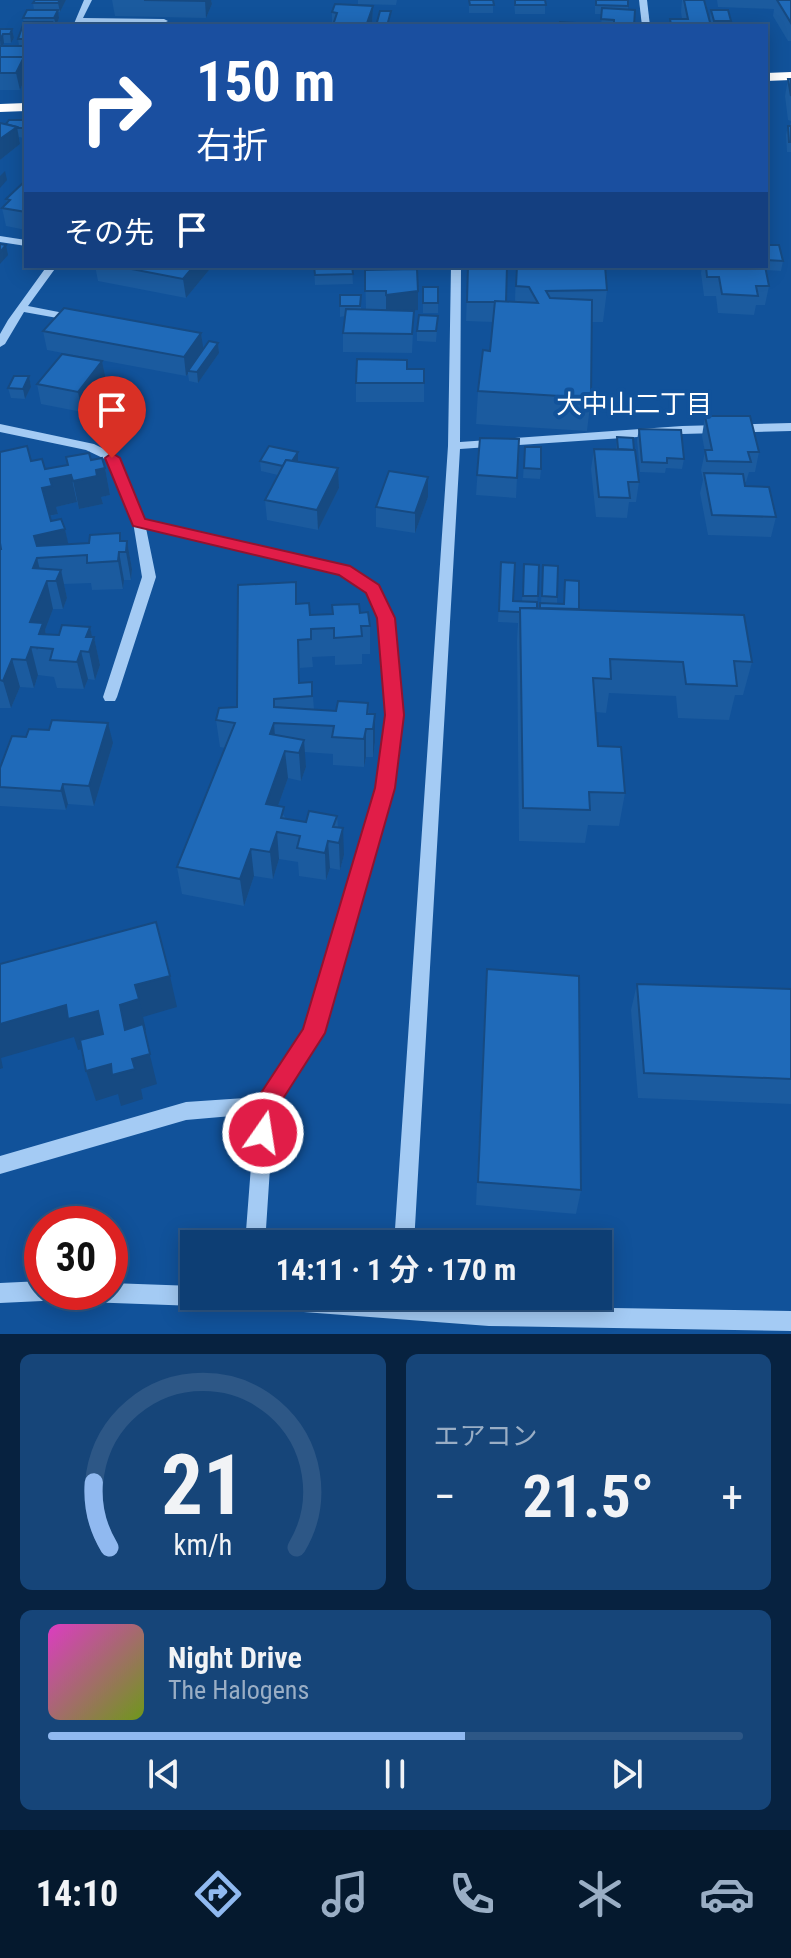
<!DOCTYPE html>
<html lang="ja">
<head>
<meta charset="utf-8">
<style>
	body { margin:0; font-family:"Roboto Condensed","Noto Sans JP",sans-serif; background:#164579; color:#f1f3f6; height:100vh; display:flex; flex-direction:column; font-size:30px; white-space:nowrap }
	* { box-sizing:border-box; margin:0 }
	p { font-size:26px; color:#9aaec5 }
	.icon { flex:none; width:44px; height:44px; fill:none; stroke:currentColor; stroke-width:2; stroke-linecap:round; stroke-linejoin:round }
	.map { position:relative; height:1334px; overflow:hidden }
	.drawer { display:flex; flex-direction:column; gap:20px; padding:20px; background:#072240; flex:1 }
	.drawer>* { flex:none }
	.hud { position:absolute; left:24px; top:24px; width:744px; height:244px; border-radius:0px; box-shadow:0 4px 20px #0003,0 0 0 2px #2d5786; background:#1a4fa0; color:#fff; overflow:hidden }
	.speed { position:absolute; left:24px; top:1206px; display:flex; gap:16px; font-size:40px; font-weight:700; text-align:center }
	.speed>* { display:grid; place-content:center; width:104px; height:104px; border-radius:50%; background:#0d3e74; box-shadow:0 4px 20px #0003,0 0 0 2px #2d5786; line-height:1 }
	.speed .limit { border:12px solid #d22; background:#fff; color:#111 }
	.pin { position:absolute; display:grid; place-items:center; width:68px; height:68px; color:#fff; margin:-82px -34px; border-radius:50% 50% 50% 0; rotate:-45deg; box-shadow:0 0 8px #0007 }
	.pin .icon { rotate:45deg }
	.me { position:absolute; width:88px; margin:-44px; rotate:13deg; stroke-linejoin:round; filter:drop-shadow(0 0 6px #0008) }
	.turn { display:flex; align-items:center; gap:28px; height:168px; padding:0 40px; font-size:36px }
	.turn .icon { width:104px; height:104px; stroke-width:2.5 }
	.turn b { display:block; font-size:56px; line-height:68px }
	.then { display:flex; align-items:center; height:76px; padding:0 40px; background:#0003; gap:16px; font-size:30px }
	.big { font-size:60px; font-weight:700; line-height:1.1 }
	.drawer .card { flex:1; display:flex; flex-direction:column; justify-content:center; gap:12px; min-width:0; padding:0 28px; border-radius:12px; background:#164579 }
	.drawer .dial { align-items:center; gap:0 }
	.dial svg { height:208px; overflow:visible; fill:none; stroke:#2d5786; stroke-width:7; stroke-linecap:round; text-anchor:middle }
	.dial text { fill:#f1f3f6; stroke:none }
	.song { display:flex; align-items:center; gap:24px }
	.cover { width:96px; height:96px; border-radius:12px; background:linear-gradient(135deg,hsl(310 70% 55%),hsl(80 70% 35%)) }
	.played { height:8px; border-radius:4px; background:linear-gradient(90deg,#90b9f0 60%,#2d5786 60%) }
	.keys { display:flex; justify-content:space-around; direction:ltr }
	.heat { display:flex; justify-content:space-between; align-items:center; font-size:44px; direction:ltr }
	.drawer .tiles { flex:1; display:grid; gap:20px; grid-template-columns:1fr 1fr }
	.card:last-child { grid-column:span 2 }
	.trip { position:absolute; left:180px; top:1230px; width:432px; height:80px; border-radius:0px; background:#0d3e74; box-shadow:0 4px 20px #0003,0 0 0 2px #2d5786; font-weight:700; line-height:80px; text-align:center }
	.dock { display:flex; height:128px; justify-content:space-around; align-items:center; background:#05192e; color:#9aaec5 }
	.dock .icon { width:56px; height:56px }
	.dock .current { color:#90b9f0 }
	.dock b { font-size:36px; color:#f1f3f6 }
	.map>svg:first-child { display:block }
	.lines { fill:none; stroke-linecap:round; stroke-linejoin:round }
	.minor { fill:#a4cbf4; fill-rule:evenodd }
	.highway { fill:#fff; fill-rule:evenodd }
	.wall { fill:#1b5b9f }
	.shaded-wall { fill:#164a82 }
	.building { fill:#1f6ab9; stroke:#164a82; stroke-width:2 }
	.route { fill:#e11d48; stroke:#92132f; stroke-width:2 }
	.labels { text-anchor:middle; stroke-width:8; stroke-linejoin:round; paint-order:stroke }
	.neighbourhood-label { font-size:26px; fill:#fff; stroke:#11529a }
</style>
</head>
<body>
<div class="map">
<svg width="791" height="1334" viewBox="0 0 791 1334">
	<rect width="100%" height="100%" fill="#11529a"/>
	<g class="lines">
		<g class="minor">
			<path d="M84,0H92L83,18L164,19L168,21L164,23L81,22L79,26H73Z"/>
			<path d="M639,0H647L650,26H642Z"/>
			<path d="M0,236L26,240V246L0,242Z"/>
			<path d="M47,266H57L28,306L74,315L79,318L74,321L24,312L5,344L0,347V334L8,320Z"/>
			<path d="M451,266H461L460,442L682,426L791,423V431L682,434L460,449L414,1244H394L448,446Z"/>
			<path d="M0,424L94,444L116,455L144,519L349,567L378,586L393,618L401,715L393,788L322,1033L274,1107L265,1244H245L255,1114L186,1120L0,1174V1156L186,1102L260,1097L305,1030L377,788L387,715L379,618L368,592L340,573L146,528L156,577L117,697L115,701H105L103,697L142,577L133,522L107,460L86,450L0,432Z"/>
			<path d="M42,1281V1292H52L49,1298L42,1301L0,1303V1283Z"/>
			<path d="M110,1283L194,1286V1296H357L489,1306L791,1311V1331L489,1326L251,1308L86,1302L79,1299L76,1292H110Z"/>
		</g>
		<g class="highway">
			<path d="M791,72V80L766,81V73Z"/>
			<path d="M26,103V111L0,112V104Z"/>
		</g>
	</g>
	<g class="wall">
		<path d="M35,0H66L60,12H58L59,18L56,26H26V76L20,90H0V29H12L14,38L11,43H4L3,46H19L18,39L24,24L23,18L34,10L33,3Z"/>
		<path d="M112,0H211L212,4L206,18L115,16Z"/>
		<path d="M358,0H397L396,5L358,4Z"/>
		<rect x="469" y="0" width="24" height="13"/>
		<path d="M514,0H545V14H515Z"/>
		<path d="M595,0H628V9L634,26H601L602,14H595Z"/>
		<path d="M682,0H704L711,26H669L670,19H682L681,12Z"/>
		<path d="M717,0H791V41H788L773,16L774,9L718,7Z"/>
		<path d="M373,6L372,26H332V12Z"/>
		<path d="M711,10L731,21L730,26H711L710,19Z"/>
		<path d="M788,79H791V121L788,120L785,96Z"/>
		<path d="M26,120V134L24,138L19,137L20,144L0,160V123L6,124Z"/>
		<path d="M791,122V152H787L786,135L788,126H790Z"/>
		<path d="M26,184V230L6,226L2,208L7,203L6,199Z"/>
		<path d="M766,245L783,261L781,271L766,270L769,286L765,305H756L754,315L718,313L716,296H704L701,273L702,266H766Z"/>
		<path d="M95,266H208L209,270L186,298L98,281Z"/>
		<path d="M314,266H352L353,284L315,285Z"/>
		<path d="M468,266L506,302H515L516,266H605L607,290L603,322H592L591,398L587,431L476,424L478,391L490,351L493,322L466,321Z"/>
		<path d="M365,270L418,291V310L411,311H414L412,353L343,352V333L345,316L340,317V295H361V310H366Z"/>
		<rect x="423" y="287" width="15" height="26"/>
		<path d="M438,316L436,342L417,341V331Z"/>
		<path d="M43,331L201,333L203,350L218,343L219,353L198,383L189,381L188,374L186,376L47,350Z"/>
		<path d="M102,361L106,380L82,412L41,404L37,384Z"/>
		<path d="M407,369H424V402H356V383Z"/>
		<path d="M29,376L31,387L25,399L11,398L8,388Z"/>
		<path d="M705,416L759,452L755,472H749L746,482H744L745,486L776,517L771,537L708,535L700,493L703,480L701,470L705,452L702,436Z"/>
		<path d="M639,429L684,459L682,469L666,468L665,473L640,472L637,440Z"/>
		<path d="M617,437L634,450L639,482L636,502H629L627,518L596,517L591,469L594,449H616Z"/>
		<path d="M480,438L517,478L516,498L476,495Z"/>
		<path d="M525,447L541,469L540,479L523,478Z"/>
		<path d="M298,452V462L338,468L339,488L318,530L267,520L265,500L278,475L261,471L260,461Z"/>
		<path d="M91,460L105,468L110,495L101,497L103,504L79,509L77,502L56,507L58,514L50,516L51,521L65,529L68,544L89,543L120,533L121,541H127L132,569L131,580H124L123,589L92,590L91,583L64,584L67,598L63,609H53L45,630L46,634L59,635L90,627L92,637H94L100,665L95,680L88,679L84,689L57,688L54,677L38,675L34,688L20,687L11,708H0V549H1L31,461L45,469Z"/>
		<path d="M428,477V497L415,533L376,527V507Z"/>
		<path d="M501,562L513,601H522L524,564L539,565L537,608H540L541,603L543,565L557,597V604H563L565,580L579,609L752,662L743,695H735L729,720L678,718L676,696L609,693L606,713L596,712L598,746L625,793L619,826L588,825L585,843L519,841L517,641L518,623L498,622Z"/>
		<path d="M296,582L297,604L310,615L360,613L370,626V654H362V664L335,665V656L312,657L313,667L300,668V683L312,682L314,710L336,711L368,703L369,714H375V742L373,757H366L364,767L333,765V754L304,752L306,767L301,781L288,778L278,806L286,819L306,822L337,816L338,827L344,855L340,870L330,868L326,880L299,876L298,862L279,859L273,879L254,876L244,906L182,894L177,867L225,748L220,747L216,720L237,707Z"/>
		<path d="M113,743L94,806L68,804L66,810L0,806V768Z"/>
		<path d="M487,969L581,1190L576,1214L476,1205L485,996Z"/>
		<path d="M637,984L791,989V1104L638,1098L631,1010Z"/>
	</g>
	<g class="shaded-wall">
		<path d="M60,0H66L60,12L58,3Z"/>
		<path d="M205,0H211L212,4L206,18Z"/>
		<path d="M373,6L372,26H366Z"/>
		<path d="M58,10L59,18L56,26L54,18Z"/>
		<path d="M12,29L14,38L11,43L10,34Z"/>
		<path d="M3,34L4,43L1,52L0,40Z"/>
		<path d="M24,57L26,76L20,90L16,73Z"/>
		<path d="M26,121V134L24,138L23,128Z"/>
		<path d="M17,127L20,144L0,160V139Z"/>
		<path d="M5,171L7,180L0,188V176Z"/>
		<path d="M6,245L8,255L0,264V252Z"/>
		<path d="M194,266H208L209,270L186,298L183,279Z"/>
		<path d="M418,291V310L386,314V295Z"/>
		<path d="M201,333L204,353L188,371V374L186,376L184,357Z"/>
		<path d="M218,343L219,353L198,383L197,372Z"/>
		<path d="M102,361L106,380L82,412L78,392Z"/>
		<path d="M29,376L31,387L25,399L23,389Z"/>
		<path d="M298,452V462L289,467Z"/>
		<path d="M105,468L110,495L101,497L103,504L79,509L73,481L96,470Z"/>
		<path d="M338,468L339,488L318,530L317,510Z"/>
		<path d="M71,475L77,502L56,507L58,514L48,516L42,488L50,479Z"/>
		<path d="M428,477V497L415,533V513Z"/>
		<path d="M65,529L71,556L39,558L34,536Z"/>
		<path d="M127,541L132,569L131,580L126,552Z"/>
		<path d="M119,552L124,580L123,589L118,561Z"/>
		<path d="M37,558L44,586L33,568Z"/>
		<path d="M61,570L67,598L63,609L56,581Z"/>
		<path d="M47,581L53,609L45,630L49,649L40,641L37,650L30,622Z"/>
		<path d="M90,627L93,641L94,637L100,665L95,680L86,637Z"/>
		<path d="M31,647L38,675L34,688L26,660Z"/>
		<path d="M81,651L88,679L84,689L77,662Z"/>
		<path d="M12,659L20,687L11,708L3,681Z"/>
		<path d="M375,714V742L373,757V729Z"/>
		<path d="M108,723L113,743L94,806L89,786Z"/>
		<path d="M274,723L276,751L270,734Z"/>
		<path d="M366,729V757L364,767V739Z"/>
		<path d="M304,740L306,767L301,781L299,753Z"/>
		<path d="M285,751L288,778L269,831L266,804Z"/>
		<path d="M63,784L68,804L66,810L61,791Z"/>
		<path d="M343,828L344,855L340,870L339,843Z"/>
		<path d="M277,832L279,859L273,879L270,852Z"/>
		<path d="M328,841L330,868L326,880L325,853Z"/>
		<path d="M251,849L254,876L244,906L240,879Z"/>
		<path d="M170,976L177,1007L143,1017L135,985Z"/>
		<path d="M139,999L146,1030L144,1031L157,1084L141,1089L143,1099L121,1106L118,1094L96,1101L86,1071L125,1030L120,1005Z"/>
		<path d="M66,1005L98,1011L107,1042L78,1050L74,1037L1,1058L3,1068L0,1069V1024Z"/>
	</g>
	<g class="building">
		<path d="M35,0H60L58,3H33Z"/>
		<path d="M144,0H205V1Z"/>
		<path d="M469,0H493L494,5H470Z"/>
		<path d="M515,0H545L546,5H515Z"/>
		<path d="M596,0H628V6L596,5Z"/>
		<path d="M684,0H704L711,26L671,25L670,19H688Z"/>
		<path d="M777,0H791V23Z"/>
		<path d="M335,4L373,6L366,26L333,25L337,13L332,12Z"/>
		<path d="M602,8L635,10L634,26H614V20L601,19Z"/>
		<path d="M27,10H58L54,18H23Z"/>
		<path d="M711,10H728L731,21H714Z"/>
		<path d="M380,11H391L387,26H376Z"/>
		<path d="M24,22H52L50,26H26V39H18Z"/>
		<path d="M560,22L590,24V26H560Z"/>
		<path d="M0,29H12L10,34H3L0,40Z"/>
		<path d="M0,46H26V58L0,57Z"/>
		<path d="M0,57H24L16,73H0Z"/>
		<path d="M788,79H791V96Z"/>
		<path d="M9,120H26V121L23,128H17V127L6,124Z"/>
		<path d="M0,123L17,127L0,139Z"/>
		<path d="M788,126H791V142H789Z"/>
		<path d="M23,183L26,184V212L2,208L10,200L6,199Z"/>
		<path d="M0,244L6,245L0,252Z"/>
		<path d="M766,245H779L783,261L766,260Z"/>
		<path d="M116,266H194L183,279Z"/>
		<path d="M314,266H352L353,274L315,275Z"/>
		<path d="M468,266H507L506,302H467Z"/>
		<path d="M517,266H605L607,290L546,291L550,298L592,300L591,398L478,391L483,350L490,351L495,301L538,303L529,287L516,286Z"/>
		<path d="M706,266H765L769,286H756L758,296L722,294L719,277H707Z"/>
		<path d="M417,269L418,291L386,295V291H365V270Z"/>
		<rect x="423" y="287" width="15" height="16"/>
		<path d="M340,295H361L360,306H340Z"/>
		<path d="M64,308L201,333L184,357L43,331Z"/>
		<path d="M346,309L414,311L412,334L343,333Z"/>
		<path d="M419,315L438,316L436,331H417Z"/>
		<path d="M209,341L218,343L197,372L188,371Z"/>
		<path d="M62,354L102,361L78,392L37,384Z"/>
		<path d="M357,359L407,360V369H424V383H356Z"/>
		<path d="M14,376H29L23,389L8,388Z"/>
		<path d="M705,416H750L759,452H748L751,462L707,461L705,450H712Z"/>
		<path d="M639,429L681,430L684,459L667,458V463L642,462Z"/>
		<path d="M617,437L633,438L634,450L618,449Z"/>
		<path d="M480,438L519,439L517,478L477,475Z"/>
		<path d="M27,446L31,461L42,459L45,469L68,465L66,457L89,453L91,460L102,458L105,468L96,470L97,476L73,481L71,475L50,479L52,486L42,488L51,521L61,519L65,529L34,536L37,546L89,543L90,535L120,533V541H127L126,552H119L118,561L87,563V555L37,558L33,568L61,570L56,581H47L30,622L43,623L39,634L59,635L62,625L90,627L86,637H94L89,652L81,651L77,662L50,660L53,649L31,647L26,660L12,659L3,681L0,680V549H1L0,543V452Z"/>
		<path d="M269,446L298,452L292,461L286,460L283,466L260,461Z"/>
		<path d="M525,447H541V469L524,468Z"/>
		<path d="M594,449L635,450L639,482H628L630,498L599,497Z"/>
		<path d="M286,460L338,468L317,510L265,500Z"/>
		<path d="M389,471L428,477L415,513L376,507Z"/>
		<path d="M704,473L743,474L745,486L769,487L776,517L712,515Z"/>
		<path d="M501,562L515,563L513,601L537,602V608H520V612L499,611Z"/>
		<path d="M524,564L539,565L538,596H523Z"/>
		<path d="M543,565L558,566L557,597L542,596Z"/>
		<path d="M565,580L579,581V609L540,608V603L564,604Z"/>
		<path d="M296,582V604L309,603L310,615L333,614L332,605L359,604L360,613L368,612L370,626H361L362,636L334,638V628L311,629V639L298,640L299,683L312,682V696L274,699V707L336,711L338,701L368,703L367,714H375L373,729H366L364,739L332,737L334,726L274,723L270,734L304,740L299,753L285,751L266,804L284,807L281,818L306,822L309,811L337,816L333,827L343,828L339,843L328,841L325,853L297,848L300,836L277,832L270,852L251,849L240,879L177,867L235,723L216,720L219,708L237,707L238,585Z"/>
		<path d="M520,608L744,615L752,662L734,661L737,686L686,684L683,662L610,659L611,679L593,678L598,746L621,747L625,793L589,792L590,810L523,808Z"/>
		<path d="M52,720L108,723L89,786L63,784L61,791L0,787V768L12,736L26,737L29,729L49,730Z"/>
		<path d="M156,922L170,976L135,985L139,999L120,1005L125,1030L143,1024L150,1054L132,1059L135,1069L112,1075L111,1064L86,1071L80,1040L103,1034L98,1011L68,1019L66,1005L0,1024V964Z"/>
		<path d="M487,969L579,976L581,1190L478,1182Z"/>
		<path d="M637,984L791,989V1079L644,1073Z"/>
	</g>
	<path class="route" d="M112,453L120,458L145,519L350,566L379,585L395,618L404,715L395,788L325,1033L277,1108L271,1141L263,1145L255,1141L251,1133L253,1105L303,1029L375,788L385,715L377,618L366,593L339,575L133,526L105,458Z"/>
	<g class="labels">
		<g class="neighbourhood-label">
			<text x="634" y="413">大中山二丁目</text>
		</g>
	</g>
</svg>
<div class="speed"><div class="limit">30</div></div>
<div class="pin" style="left:112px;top:458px;background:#d93025"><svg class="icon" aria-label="arrive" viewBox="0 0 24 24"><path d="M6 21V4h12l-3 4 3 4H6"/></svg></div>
<svg class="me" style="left:263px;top:1133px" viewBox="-20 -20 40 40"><circle r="17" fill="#e11d48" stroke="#fff" stroke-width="3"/><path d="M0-11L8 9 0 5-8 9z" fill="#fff"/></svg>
<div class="trip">14:11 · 1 分 · 170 m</div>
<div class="hud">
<div class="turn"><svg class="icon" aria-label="right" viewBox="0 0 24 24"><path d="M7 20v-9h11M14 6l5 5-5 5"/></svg><div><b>150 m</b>右折</div></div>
<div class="then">その先<svg class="icon" aria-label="arrive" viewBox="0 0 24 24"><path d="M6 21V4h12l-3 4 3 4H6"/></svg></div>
</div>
</div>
<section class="drawer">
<div class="tiles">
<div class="card dial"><svg viewBox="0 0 100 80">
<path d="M14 69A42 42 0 1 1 86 69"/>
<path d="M14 69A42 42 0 0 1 8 44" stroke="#90b9f0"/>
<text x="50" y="56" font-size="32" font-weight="700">21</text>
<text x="50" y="72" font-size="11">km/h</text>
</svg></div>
<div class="card"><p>エアコン</p>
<div class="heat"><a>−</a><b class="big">21.5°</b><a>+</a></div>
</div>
<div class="card">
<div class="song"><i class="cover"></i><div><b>Night Drive</b><p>The Halogens</p></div></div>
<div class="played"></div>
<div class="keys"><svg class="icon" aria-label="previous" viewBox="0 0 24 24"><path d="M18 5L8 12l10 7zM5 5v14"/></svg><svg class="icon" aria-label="pause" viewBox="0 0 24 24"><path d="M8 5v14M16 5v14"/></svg><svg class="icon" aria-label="next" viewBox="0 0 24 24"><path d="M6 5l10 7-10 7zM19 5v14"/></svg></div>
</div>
</div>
</section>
<nav class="dock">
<b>14:10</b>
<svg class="icon current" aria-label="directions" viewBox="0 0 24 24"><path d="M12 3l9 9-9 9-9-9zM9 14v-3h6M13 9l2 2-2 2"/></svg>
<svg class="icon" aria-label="music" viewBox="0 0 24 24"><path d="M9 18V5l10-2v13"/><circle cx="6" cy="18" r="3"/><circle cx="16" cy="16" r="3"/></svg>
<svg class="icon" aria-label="phone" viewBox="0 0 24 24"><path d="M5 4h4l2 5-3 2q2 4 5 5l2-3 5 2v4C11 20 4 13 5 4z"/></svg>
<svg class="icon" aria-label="climate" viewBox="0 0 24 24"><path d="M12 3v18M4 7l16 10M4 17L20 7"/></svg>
<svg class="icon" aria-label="car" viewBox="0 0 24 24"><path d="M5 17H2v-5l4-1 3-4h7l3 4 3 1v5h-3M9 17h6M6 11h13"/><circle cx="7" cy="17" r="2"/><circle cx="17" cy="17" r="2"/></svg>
</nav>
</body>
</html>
